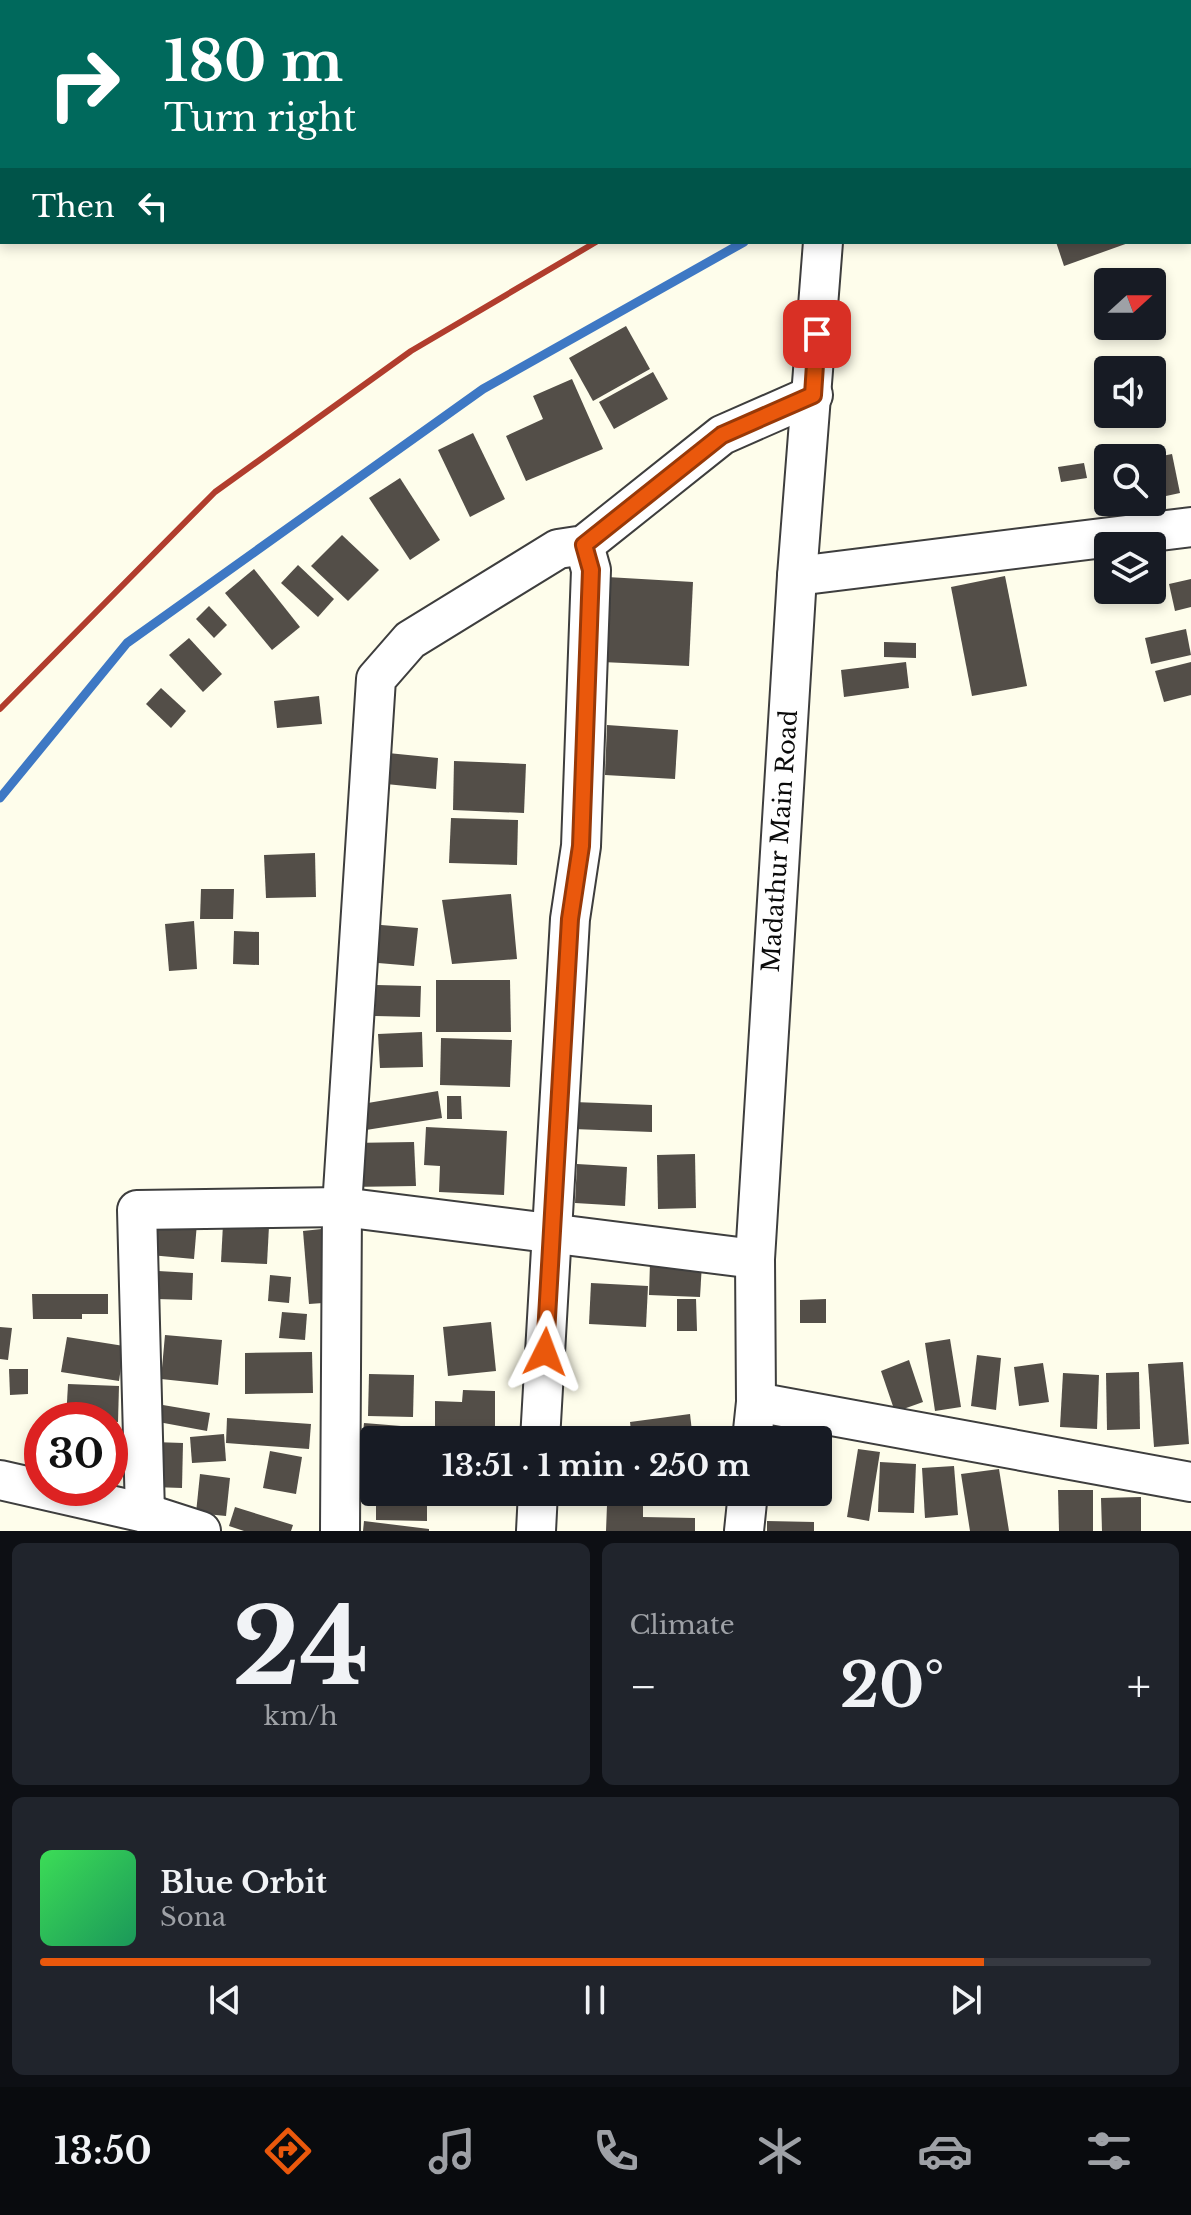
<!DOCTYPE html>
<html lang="en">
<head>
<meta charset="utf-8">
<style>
	body { margin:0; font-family:"Libre Baskerville",serif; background:#20242c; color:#f1f3f6; height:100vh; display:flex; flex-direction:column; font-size:30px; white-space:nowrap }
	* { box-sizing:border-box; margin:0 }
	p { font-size:26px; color:#9ea1a6 }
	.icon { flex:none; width:44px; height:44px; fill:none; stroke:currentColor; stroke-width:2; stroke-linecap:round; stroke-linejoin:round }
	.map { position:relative; height:1531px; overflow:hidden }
	.drawer { display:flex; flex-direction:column; gap:12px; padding:12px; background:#0d0f14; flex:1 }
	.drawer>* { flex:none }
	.hud { position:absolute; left:0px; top:0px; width:1192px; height:244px; box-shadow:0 4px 12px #0003; background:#00695c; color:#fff; overflow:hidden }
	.needle { width:52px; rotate:69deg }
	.fabs { position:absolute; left:1094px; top:268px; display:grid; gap:16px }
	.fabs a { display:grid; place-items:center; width:72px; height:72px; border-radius:8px; background:#171b24; box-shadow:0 4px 12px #0003; font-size:40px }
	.speed { position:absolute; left:24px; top:1402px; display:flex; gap:16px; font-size:40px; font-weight:700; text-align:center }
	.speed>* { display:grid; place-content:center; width:104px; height:104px; border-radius:50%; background:#171b24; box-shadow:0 4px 12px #0003; line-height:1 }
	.speed .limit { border:12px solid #d22; background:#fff; color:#111 }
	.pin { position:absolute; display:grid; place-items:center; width:68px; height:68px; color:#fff; margin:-34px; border-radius:16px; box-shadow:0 4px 12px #0006 }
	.me { position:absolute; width:88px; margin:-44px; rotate:3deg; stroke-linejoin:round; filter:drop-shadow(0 0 6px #0008) }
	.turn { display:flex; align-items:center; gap:28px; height:168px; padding:0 32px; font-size:36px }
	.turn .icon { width:104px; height:104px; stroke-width:2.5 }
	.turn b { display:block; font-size:56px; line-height:68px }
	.then { display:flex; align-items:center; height:76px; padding:0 32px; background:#0003; gap:16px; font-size:30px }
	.big { font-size:60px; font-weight:700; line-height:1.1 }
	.drawer .tile { flex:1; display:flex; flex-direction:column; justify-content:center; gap:12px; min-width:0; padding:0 28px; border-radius:12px; background:#20242c }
	.drawer .dial { align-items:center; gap:0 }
	.dial b { font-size:104px; line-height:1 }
	.song { display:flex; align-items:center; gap:24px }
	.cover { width:96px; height:96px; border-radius:12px; background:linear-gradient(135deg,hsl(130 70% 55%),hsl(150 70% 35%)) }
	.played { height:8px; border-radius:4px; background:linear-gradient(90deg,#ea580c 85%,#363941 85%) }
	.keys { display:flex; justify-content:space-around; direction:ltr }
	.heat { display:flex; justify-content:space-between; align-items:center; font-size:44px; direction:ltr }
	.drawer .tiles { flex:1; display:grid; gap:12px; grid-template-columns:1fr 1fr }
	.tile:last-child { grid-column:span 2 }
	.trip { position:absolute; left:360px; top:1426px; width:472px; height:80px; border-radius:8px; background:#171b24; box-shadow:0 4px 12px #0003; font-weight:700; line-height:80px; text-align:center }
	.tabs { display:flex; height:128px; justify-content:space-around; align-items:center; background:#090b0e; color:#9ea1a6 }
	.tabs .icon { width:56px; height:56px }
	.tabs .on { color:#ea580c }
	.tabs b { font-size:36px; color:#f1f3f6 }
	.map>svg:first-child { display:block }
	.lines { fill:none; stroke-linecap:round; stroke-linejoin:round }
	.stream { stroke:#3e78c4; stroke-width:9 }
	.building { fill:#534e48 }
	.minor-casing { stroke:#3e3e3e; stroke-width:42 }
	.minor { stroke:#fff; stroke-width:38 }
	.rail { stroke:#b13d2d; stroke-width:6 }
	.route-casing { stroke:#983908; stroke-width:20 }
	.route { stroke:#ea580c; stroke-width:14 }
	.labels { text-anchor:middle; stroke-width:8; stroke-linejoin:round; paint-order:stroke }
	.street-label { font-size:24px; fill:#0b0b0b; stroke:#fff }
</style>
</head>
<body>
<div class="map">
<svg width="1191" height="1531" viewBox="0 0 1191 1531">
	<rect width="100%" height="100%" fill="#fefdeb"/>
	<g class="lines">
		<g class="stream">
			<path d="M1174,2L1177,0"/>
			<path d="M0,798L127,643L483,389L744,242"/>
		</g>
	</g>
	<g class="building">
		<path d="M1056,242H1131L1064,266Z"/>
		<path d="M626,326L650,369L593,401L569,358Z"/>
		<path d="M653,372L668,399L614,429L599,402Z"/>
		<path d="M572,379L603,449L526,481L506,436L543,419L533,396Z"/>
		<path d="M473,433L505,499L470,517L438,450Z"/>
		<path d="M1172,454L1180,493L1152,499V458Z"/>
		<path d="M1084,463L1087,478L1061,482L1058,467Z"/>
		<path d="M400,478L440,540L410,560L369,498Z"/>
		<path d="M342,535L379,570L348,601L311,566Z"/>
		<path d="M298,565L334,599L318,617L281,583Z"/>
		<path d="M254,569L300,627L272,650L225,593Z"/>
		<path d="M1005,576L1027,686L972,696L951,587Z"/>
		<path d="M607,577L693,582L689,666L602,662Z"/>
		<path d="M1191,579V607L1175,611L1169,584Z"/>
		<path d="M209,606L227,625L214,638L196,619Z"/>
		<path d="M1186,629L1191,655L1151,664L1145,638Z"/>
		<path d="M189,638L222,674L203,692L169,655Z"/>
		<path d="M884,642L916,643V658L884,657Z"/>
		<path d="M906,662L909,688L844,697L841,670Z"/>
		<path d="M1191,662V695L1164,702L1155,671Z"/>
		<path d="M161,688L186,711L171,728L146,704Z"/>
		<path d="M319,696L322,724L277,728L274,701Z"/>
		<path d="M607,725L678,730L675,779L605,775Z"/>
		<path d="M388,753L438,758L436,789L386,784Z"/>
		<path d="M454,761L526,764L524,813L453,810Z"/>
		<path d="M451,818L518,820L517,865L449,863Z"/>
		<path d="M315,853L316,897L266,898L264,855Z"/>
		<path d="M201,889H234L233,919H200Z"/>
		<path d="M511,894L517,959L452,964L442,900Z"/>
		<path d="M194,921L197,969L169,971L165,924Z"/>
		<path d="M369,924L418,928L414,966L366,962Z"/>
		<path d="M234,931L259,932V965L233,964Z"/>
		<path d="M436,980H510L511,1032H436Z"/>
		<path d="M376,985L421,986L420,1017L375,1016Z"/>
		<path d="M422,1032L423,1067L380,1068L378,1034Z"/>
		<path d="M441,1038L512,1040L510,1087L440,1085Z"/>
		<path d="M438,1091L442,1118L366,1130L362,1104Z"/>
		<path d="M447,1096H461L462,1119H447Z"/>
		<path d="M574,1102L652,1105V1132L573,1129Z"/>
		<path d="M426,1127L507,1131L504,1195L439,1192L440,1166L424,1165Z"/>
		<path d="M414,1142L416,1186L349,1187V1143Z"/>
		<path d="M695,1154L696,1208L658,1209L657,1155Z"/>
		<path d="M577,1164L627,1167L625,1206L575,1203Z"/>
		<path d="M153,1220L197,1223L194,1259L150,1255Z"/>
		<path d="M223,1224L269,1226L267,1264L221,1262Z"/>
		<path d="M331,1228L337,1302L309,1304L303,1231Z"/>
		<path d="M650,1262L702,1264L700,1297L649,1295Z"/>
		<path d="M158,1271L193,1273L192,1300L156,1299Z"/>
		<path d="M270,1275L291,1277L289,1303L268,1301Z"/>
		<path d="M591,1283L648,1286L646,1327L589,1324Z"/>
		<path d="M32,1294H108V1314H82V1319H33Z"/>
		<path d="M677,1299H696L697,1331H677Z"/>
		<path d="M826,1299V1323H800V1300Z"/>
		<path d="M282,1312L307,1314L305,1340L279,1338Z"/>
		<path d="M491,1322L496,1371L448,1376L443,1327Z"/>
		<path d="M0,1327L12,1328L8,1360L0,1359Z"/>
		<path d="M165,1335L222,1340L218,1385L161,1379Z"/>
		<path d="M67,1337L124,1346L119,1381L61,1372Z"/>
		<path d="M950,1339L961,1407L935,1411L925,1343Z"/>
		<path d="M312,1352L313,1393L245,1394V1353Z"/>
		<path d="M977,1355L1001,1358L996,1410L971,1406Z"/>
		<path d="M909,1360L923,1402L895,1412L881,1371Z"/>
		<path d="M1183,1362L1189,1444L1154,1447L1148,1364Z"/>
		<path d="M1043,1363L1049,1402L1019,1406L1014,1367Z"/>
		<path d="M9,1369H28V1394L10,1395Z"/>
		<path d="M1139,1372L1140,1429L1107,1430L1106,1373Z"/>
		<path d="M1063,1373L1099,1375L1097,1429L1060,1427Z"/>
		<path d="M369,1374L414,1375L413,1417L368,1416Z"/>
		<path d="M68,1384L119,1386L118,1422L66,1420Z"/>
		<path d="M463,1390L495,1391V1429L435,1427V1401L462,1402Z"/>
		<path d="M157,1404L210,1413L207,1431L153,1421Z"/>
		<path d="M690,1414L693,1440H632L630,1422Z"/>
		<path d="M227,1418L311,1424L309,1449L226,1443Z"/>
		<path d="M364,1423L401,1426L400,1440H374V1463L360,1462Z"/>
		<path d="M426,1432L481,1438V1440H425Z"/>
		<path d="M224,1434L226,1461L192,1463L190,1437Z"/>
		<path d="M154,1442L183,1443L182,1488L153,1487Z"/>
		<path d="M858,1449L880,1452L869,1521L847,1517Z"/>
		<path d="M270,1451L302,1457L296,1494L263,1488Z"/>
		<path d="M880,1462L916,1464L914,1513L878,1512Z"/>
		<path d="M954,1466L958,1515L925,1518L922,1468Z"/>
		<path d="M999,1469L1009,1531H970L961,1474Z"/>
		<path d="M200,1474L230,1478L226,1516L196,1513Z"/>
		<path d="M1058,1490H1093V1531H1059Z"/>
		<path d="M376,1492H427V1521L376,1520Z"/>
		<path d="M1141,1497V1531H1102L1101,1498Z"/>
		<path d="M607,1505H643V1517L695,1518V1531H606Z"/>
		<path d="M235,1507L293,1525L291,1531H244L229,1526Z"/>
		<path d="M364,1521L429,1529V1531H363Z"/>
		<path d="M767,1521L814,1522V1531H767Z"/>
	</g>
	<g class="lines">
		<defs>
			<g id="minor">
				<path d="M849,2V0"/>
				<path d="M797,576L1191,527"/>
				<path d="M756,1402L1191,1482"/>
				<path d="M540,1440L570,919L581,846L591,570L584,545"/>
				<path d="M752,1440L756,1402L755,1259L797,576L823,242"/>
				<path d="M0,1480L145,1513L201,1531"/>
				<path d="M145,1513L137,1210L342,1207L755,1259"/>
				<path d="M340,1531L342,1207L376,679L410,640L558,549L584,545L722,435L813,395"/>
				<path d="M536,1531L538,1492"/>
				<path d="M744,1531L748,1492"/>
			</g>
		</defs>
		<use href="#minor" class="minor-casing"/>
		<use href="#minor" class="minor"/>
		<g class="rail">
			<path d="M1016,2L1020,0"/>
			<path d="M0,709L215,492L411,351L596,242"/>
		</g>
	</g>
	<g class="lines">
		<defs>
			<path id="route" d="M545,1352L570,919L581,846L591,570L584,545L722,435L813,395L817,334"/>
		</defs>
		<use href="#route" class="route-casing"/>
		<use href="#route" class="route"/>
	</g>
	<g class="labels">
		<g class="street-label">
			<text transform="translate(780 841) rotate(-86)" y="8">Madathur Main Road</text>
		</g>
	</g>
</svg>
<div class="fabs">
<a><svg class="needle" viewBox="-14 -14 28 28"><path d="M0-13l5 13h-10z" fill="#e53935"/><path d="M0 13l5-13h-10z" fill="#9ea1a6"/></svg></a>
<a><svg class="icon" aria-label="sound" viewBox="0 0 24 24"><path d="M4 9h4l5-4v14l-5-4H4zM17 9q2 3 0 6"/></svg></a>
<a><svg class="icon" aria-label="search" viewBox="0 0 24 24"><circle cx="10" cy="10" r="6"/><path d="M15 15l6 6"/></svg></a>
<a><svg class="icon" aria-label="layers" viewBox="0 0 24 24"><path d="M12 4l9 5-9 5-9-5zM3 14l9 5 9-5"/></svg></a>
</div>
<div class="speed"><div class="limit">30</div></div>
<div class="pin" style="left:817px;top:334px;background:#d93025"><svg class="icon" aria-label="arrive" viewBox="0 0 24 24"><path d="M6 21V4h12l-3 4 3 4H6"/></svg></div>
<svg class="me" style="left:545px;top:1352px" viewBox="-20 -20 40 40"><path d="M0-17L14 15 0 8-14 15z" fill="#ea580c" stroke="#fff" stroke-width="4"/></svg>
<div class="trip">13:51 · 1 min · 250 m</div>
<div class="hud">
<div class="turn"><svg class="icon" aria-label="right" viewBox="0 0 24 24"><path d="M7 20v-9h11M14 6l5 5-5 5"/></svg><div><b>180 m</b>Turn right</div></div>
<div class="then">Then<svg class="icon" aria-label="left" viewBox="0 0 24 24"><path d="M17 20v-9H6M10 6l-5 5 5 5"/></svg></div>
</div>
</div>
<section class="drawer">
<div class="tiles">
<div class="tile dial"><b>24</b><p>km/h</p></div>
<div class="tile"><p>Climate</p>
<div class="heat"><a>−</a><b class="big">20°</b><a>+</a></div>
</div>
<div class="tile">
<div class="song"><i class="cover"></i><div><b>Blue Orbit</b><p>Sona</p></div></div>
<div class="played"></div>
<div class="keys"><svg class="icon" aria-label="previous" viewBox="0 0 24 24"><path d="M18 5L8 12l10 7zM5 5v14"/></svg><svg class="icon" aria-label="pause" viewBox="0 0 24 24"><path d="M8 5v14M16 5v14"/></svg><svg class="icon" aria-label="next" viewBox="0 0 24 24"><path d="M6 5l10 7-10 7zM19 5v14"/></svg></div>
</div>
</div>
</section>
<nav class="tabs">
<b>13:50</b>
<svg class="icon on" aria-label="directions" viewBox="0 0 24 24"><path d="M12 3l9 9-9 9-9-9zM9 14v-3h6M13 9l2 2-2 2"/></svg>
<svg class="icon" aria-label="music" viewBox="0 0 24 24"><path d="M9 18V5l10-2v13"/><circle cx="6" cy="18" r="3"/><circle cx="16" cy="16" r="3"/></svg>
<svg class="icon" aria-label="phone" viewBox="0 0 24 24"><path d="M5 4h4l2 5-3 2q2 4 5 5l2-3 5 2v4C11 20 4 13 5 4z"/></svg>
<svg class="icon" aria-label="climate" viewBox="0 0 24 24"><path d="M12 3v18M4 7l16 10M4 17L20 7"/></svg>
<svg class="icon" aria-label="car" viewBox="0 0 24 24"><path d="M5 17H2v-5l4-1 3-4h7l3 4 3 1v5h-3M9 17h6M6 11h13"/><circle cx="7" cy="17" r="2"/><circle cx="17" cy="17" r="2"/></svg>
<svg class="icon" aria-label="filters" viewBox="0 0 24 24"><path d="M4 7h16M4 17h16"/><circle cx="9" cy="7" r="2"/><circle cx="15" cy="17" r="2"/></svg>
</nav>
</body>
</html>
